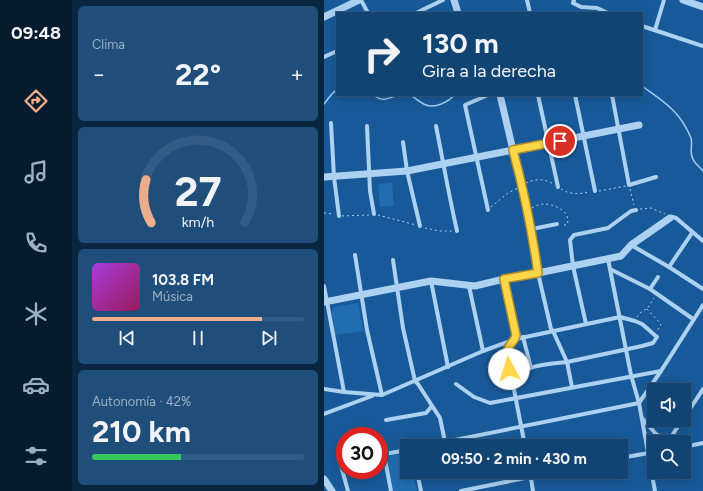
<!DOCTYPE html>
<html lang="es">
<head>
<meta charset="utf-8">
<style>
	body { margin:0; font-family:Figtree,sans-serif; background:#1f4e7b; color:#f1f3f6; height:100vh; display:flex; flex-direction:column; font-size:15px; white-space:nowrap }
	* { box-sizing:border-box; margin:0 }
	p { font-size:13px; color:#9cb0c4 }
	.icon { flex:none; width:22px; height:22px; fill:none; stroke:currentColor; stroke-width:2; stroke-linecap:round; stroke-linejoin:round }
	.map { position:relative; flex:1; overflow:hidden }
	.drawer { display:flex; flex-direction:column; gap:6px; padding:6px; background:#0a253f; width:252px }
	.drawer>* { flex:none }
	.hud { position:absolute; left:12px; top:12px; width:307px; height:84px; border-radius:0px; box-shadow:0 2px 10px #0003,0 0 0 1px #315c85; background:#124473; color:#f1f3f6; overflow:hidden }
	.tools { position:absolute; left:323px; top:383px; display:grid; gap:8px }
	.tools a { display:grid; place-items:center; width:44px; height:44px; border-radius:0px; background:#124473; box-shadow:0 2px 10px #0003,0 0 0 1px #315c85; font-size:20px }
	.speed { position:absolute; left:12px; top:427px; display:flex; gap:8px; font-size:20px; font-weight:700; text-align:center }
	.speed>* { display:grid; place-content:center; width:52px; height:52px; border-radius:50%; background:#124473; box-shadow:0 2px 10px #0003,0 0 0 1px #315c85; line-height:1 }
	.speed .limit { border:6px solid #d22; background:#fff; color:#111 }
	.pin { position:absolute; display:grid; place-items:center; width:34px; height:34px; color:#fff; margin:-17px; border:2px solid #fff; border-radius:50%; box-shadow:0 1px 4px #0007 }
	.me { position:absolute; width:44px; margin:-22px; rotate:355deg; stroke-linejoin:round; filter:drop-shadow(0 0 3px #0008) }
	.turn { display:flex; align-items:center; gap:14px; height:84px; padding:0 20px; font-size:18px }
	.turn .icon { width:52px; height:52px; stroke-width:2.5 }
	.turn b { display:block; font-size:28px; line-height:34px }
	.big { font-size:30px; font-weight:700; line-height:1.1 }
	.drawer .card { flex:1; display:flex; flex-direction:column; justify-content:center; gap:6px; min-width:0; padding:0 14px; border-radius:6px; background:#1f4e7b }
	.drawer .dial { align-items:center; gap:0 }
	.dial svg { height:104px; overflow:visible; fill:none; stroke:#315c85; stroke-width:7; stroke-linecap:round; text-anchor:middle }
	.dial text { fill:#f1f3f6; stroke:none }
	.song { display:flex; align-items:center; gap:12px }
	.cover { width:48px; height:48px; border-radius:6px; background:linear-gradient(135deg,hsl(280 70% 55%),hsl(330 70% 35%)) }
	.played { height:4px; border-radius:2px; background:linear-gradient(90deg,#eead8d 80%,#315c85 80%) }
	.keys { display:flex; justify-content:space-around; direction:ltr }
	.heat { display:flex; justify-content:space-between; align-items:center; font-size:22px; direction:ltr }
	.charge { height:6px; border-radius:3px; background:linear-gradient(90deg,#34c759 42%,#315c85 0) }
	.trip { position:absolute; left:76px; top:439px; width:228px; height:40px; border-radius:0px; background:#124473; box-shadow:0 2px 10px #0003,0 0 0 1px #315c85; font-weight:700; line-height:40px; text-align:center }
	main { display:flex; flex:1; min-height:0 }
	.dock { display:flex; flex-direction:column; width:72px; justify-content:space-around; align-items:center; background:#071b2e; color:#9cb0c4 }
	.dock .icon { width:28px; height:28px }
	.dock .on { color:#eead8d }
	.dock b { font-size:18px; color:#f1f3f6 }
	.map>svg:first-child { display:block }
	.green { fill:#206db2 }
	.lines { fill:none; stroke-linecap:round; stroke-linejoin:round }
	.stream { stroke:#9fcdf4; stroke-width:1.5 }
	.path { stroke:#acd1f1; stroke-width:1; stroke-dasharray:2 3; stroke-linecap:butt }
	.minor { stroke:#acd1f1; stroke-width:4 }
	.tertiary { stroke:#acd1f1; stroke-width:7 }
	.route-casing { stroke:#a68a30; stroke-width:10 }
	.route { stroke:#ffd54a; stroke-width:7 }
</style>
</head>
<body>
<main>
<nav class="dock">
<b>09:48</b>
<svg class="icon on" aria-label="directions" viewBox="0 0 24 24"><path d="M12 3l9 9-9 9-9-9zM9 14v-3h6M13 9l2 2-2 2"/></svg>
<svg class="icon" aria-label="music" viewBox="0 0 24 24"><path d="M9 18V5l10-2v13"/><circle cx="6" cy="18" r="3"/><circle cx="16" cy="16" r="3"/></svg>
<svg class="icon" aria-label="phone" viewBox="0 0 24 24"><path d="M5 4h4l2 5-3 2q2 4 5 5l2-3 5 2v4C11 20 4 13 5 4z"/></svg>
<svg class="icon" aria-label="climate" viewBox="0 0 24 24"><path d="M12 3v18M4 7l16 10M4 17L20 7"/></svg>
<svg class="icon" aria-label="car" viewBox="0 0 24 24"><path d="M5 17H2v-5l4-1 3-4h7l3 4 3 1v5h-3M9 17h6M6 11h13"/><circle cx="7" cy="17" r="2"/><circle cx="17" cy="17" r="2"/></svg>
<svg class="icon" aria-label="filters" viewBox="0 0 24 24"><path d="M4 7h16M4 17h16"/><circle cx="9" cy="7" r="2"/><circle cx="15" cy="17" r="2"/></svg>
</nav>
<section class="drawer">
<div class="card"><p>Clima</p>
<div class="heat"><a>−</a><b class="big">22°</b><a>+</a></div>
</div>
<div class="card dial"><svg viewBox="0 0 100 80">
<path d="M14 69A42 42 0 1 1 86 69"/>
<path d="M14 69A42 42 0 0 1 10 36" stroke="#eead8d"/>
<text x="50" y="56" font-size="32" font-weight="700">27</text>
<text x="50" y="72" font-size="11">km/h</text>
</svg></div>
<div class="card">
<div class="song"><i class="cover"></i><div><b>103.8 FM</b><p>Música</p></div></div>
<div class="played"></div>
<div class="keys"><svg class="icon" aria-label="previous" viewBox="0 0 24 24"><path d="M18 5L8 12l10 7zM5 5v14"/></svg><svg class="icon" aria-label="pause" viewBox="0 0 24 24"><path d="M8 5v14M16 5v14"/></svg><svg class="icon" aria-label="next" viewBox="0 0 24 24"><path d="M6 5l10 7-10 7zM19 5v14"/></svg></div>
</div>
<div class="card"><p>Autonomía · 42%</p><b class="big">210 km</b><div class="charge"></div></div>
</section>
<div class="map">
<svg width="379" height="491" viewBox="0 0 379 491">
	<rect width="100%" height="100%" fill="#185a99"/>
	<g class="green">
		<path d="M68,183L70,206L56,207L54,184Z"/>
		<path d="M34,303L39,331L11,335L8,310L10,307Z"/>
		<path d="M83,452V472H89L93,491H69L63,456Z"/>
	</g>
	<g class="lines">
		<g class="stream">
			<path d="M318,86C340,102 356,111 367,138C369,145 365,153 369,159C370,163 376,167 379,171"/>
			<path d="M49,95C60,103 63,98 75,95"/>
			<path d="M86,95C92,98 96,103 102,105C112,109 125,101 131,95"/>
			<path d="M0,104L7,95L13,89"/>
		</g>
		<g class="path">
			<path d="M202,183C211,179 220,178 229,184"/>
			<path d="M237,189C247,195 255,194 266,192"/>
			<path d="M306,189L310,205"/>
			<path d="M275,191L302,186"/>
			<path d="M167,207L184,193L194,188"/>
			<path d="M208,208C211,206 216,204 220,204C231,204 248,212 243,225H238"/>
			<path d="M316,209L327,208L341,214"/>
			<path d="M0,213L10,214"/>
			<path d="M54,215L92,225"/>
			<path d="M18,216L45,215"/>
			<path d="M101,228L115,231H129"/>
			<path d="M323,309L336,323L337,325L333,331"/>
			<path d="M313,317L318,311L323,309L330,298"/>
		</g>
		<g class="minor">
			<path d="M37,0L44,13"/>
			<path d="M203,0L206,13"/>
			<path d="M250,0L249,3L257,7L273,8L284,13"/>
			<path d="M92,13L119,0"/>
			<path d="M318,26L379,46"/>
			<path d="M331,30L340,0"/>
			<path d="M0,57L13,51"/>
			<path d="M214,95L234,187"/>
			<path d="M251,95L271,191"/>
			<path d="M288,95L305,185L332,177"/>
			<path d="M7,123L10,177L15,216"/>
			<path d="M43,126L46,191L50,214"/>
			<path d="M112,126C119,161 125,196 133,231"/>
			<path d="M79,142L83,171L96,226"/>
			<path d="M164,210L141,105L164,95"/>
			<path d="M346,218L349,217L352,218L379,241"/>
			<path d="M208,229L233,224"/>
			<path d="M307,245L345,267L379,289"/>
			<path d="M31,255L43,330L58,395"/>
			<path d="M284,259L307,375L315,403L331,491"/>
			<path d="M69,260L79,328L91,381L94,384L116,418L121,442"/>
			<path d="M345,267L368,233"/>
			<path d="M286,269L326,289L369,319"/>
			<path d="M180,279L192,335C191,342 184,346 183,354L201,446"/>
			<path d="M107,281L124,367"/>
			<path d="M0,286L20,392"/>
			<path d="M145,286L159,351"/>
			<path d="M326,289L334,277"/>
			<path d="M262,324L249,266L246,240L250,235L284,228L307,211L312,210"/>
			<path d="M199,337L207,368"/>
			<path d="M188,379C194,378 197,372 203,369C216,364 229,363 243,362L248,387"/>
			<path d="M132,384L150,397L166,403L337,371"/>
			<path d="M0,389L20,392L58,395L159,351L192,339L296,317L311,321L318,324L333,337L329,343L318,346L243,362L229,331L227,329L214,273L208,227L198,184L189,150"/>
			<path d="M0,414L48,396"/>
			<path d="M318,418L332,434L344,441"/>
			<path d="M360,418L379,389"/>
			<path d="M62,420L102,413L108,406"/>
			<path d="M344,442L358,420"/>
			<path d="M101,446L315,403L337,371L379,305"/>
			<path d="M360,447L379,443"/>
			<path d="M60,454L67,491"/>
			<path d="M55,455L83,450"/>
			<path d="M297,458L330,452"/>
			<path d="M21,461L16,462L24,491"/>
			<path d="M93,472L97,491"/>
			<path d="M206,472L209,491"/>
			<path d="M137,491L231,472"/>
		</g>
		<g class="tertiary">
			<path d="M130,0L134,13"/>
			<path d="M359,0L379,7"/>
			<path d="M0,17L35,0"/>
			<path d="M176,95L189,150"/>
			<path d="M0,177L83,171L315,125"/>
			<path d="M0,302L107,281L151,286L180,279L214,273L297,256L307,245L346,218"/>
			<path d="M0,479L8,491"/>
		</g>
	</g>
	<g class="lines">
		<defs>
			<path id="route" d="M185,369C184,363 181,355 184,349C186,343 191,341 192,335L180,279L214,273C208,231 200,191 189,150L236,141"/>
		</defs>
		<use href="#route" class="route-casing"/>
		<use href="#route" class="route"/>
	</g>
</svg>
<div class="tools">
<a><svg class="icon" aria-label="sound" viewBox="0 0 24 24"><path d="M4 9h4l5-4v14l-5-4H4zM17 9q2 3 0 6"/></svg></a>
<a><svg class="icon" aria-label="search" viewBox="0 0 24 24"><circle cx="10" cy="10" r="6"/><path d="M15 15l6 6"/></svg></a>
</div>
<div class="speed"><div class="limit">30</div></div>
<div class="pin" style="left:236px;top:141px;background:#d93025"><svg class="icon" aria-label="arrive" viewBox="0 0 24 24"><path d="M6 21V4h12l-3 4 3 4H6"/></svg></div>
<svg class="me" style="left:185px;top:369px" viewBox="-20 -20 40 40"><circle r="19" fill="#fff"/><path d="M0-13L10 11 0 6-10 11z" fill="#ffd54a"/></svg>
<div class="trip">09:50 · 2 min · 430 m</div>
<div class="hud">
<div class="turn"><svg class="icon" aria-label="right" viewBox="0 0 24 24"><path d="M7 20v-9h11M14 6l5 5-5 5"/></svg><div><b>130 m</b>Gira a la derecha</div></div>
</div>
</div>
</main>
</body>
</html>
